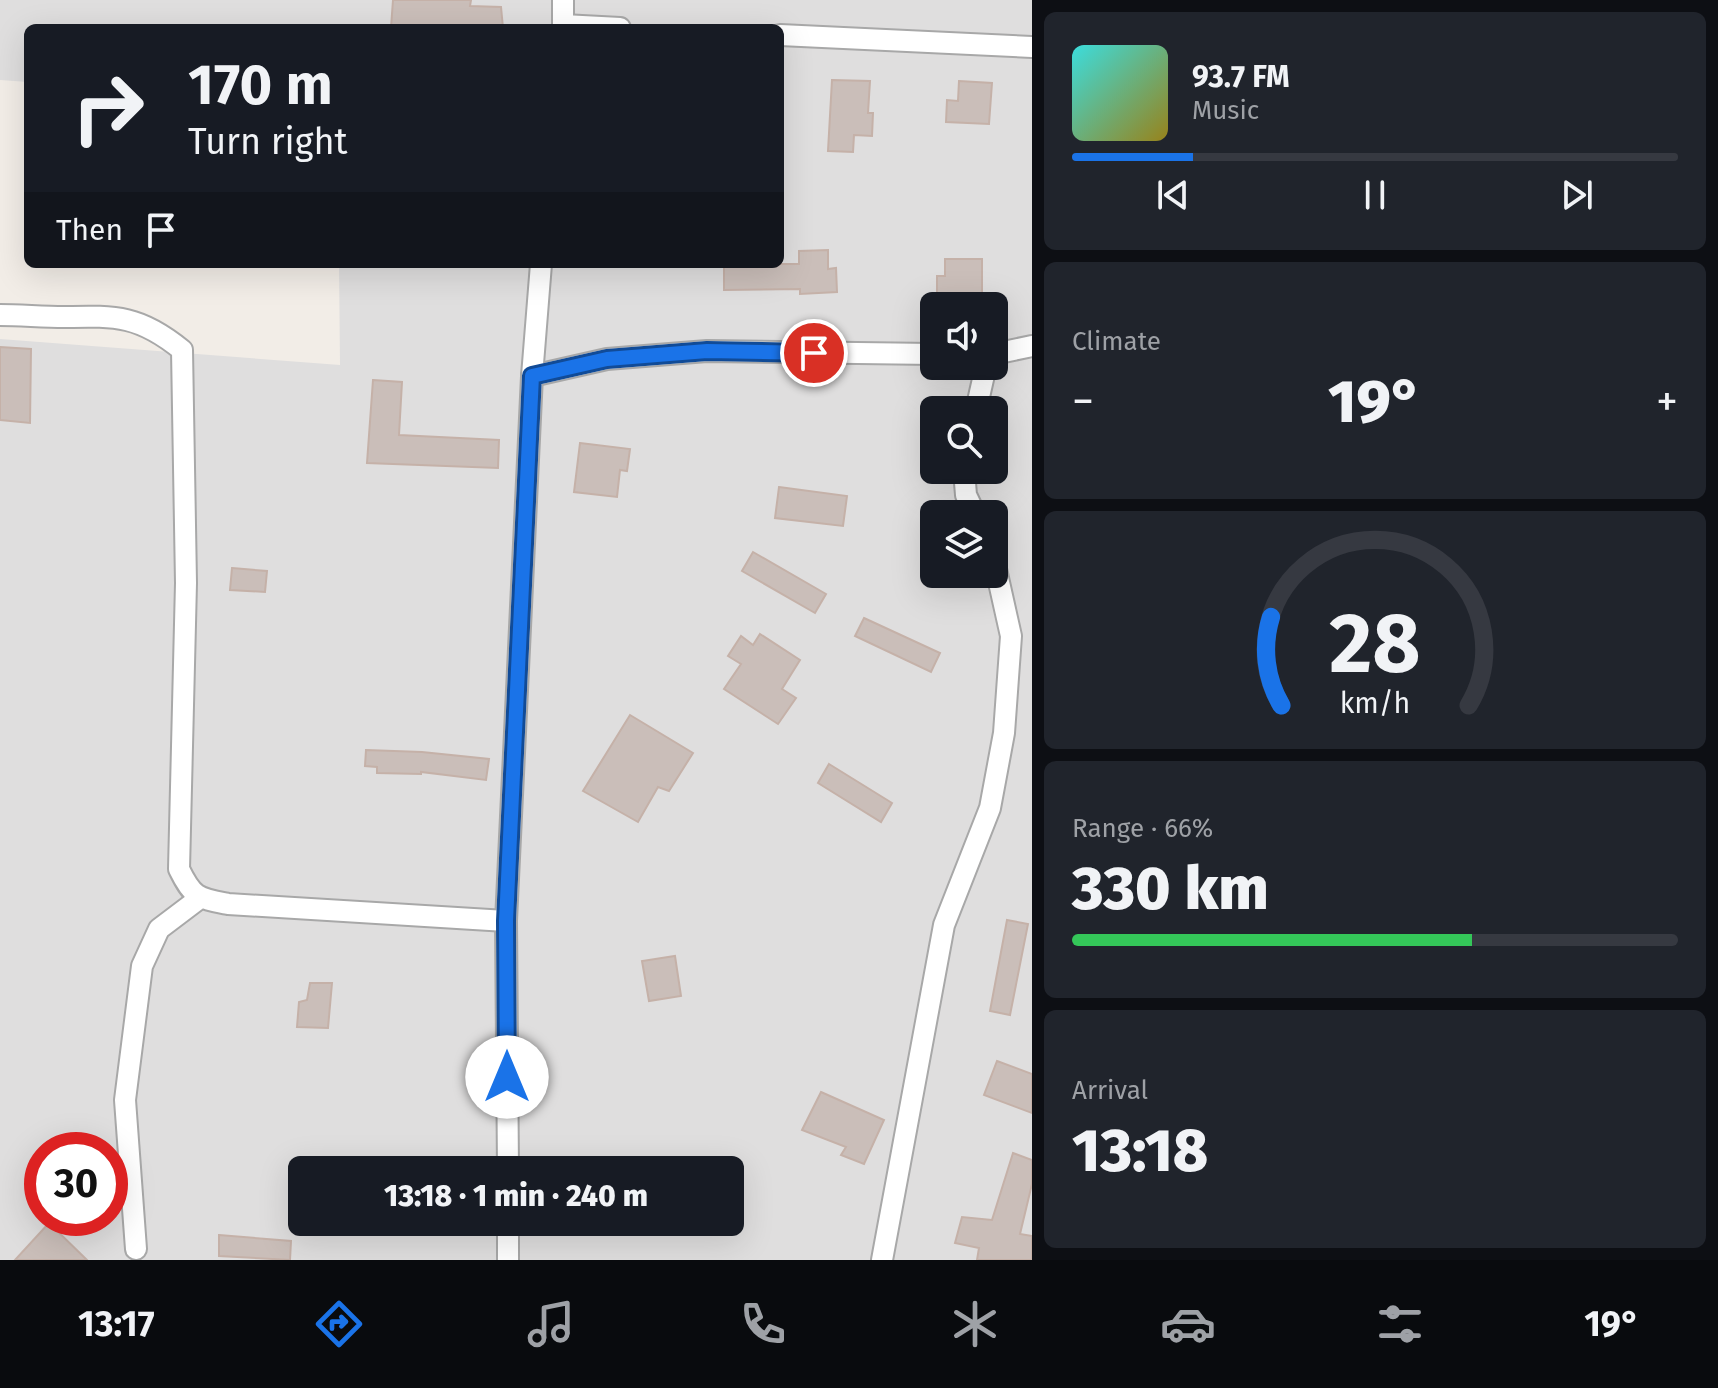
<!DOCTYPE html>
<html lang="en">
<head>
<meta charset="utf-8">
<style>
	body { margin:0; font-family:"Fira Sans",sans-serif; background:#20242c; color:#f1f3f6; height:100vh; display:flex; flex-direction:column; font-size:30px; white-space:nowrap }
	* { box-sizing:border-box; margin:0 }
	p { font-size:26px; color:#9ea1a6 }
	.icon { flex:none; width:44px; height:44px; fill:none; stroke:currentColor; stroke-width:2; stroke-linecap:round; stroke-linejoin:round }
	.map { position:relative; flex:1; overflow:hidden }
	.drawer { display:flex; flex-direction:column; gap:12px; padding:12px; background:#0d0f14; width:686px }
	.drawer>* { flex:none }
	.guide { position:absolute; left:24px; top:24px; width:760px; height:244px; border-radius:12px; box-shadow:0 8px 32px #0002; background:#171b24; color:#f1f3f6; overflow:hidden }
	.fabs { position:absolute; left:920px; top:292px; display:grid; gap:16px }
	.fabs a { display:grid; place-items:center; width:88px; height:88px; border-radius:12px; background:#171b24; box-shadow:0 8px 32px #0002; font-size:40px }
	.speed { position:absolute; left:24px; top:1132px; display:flex; gap:16px; font-size:40px; font-weight:700; text-align:center }
	.speed>* { display:grid; place-content:center; width:104px; height:104px; border-radius:50%; background:#171b24; box-shadow:0 8px 32px #0002; line-height:1 }
	.speed .limit { border:12px solid #d22; background:#fff; color:#111 }
	.pin { position:absolute; display:grid; place-items:center; width:68px; height:68px; color:#fff; margin:-34px; border:4px solid #fff; border-radius:50%; box-shadow:0 2px 8px #0007 }
	.me { position:absolute; width:88px; margin:-44px; rotate:0deg; stroke-linejoin:round; filter:drop-shadow(0 0 6px #0008) }
	.turn { display:flex; align-items:center; gap:28px; height:168px; padding:0 32px; font-size:36px }
	.turn .icon { width:104px; height:104px; stroke-width:2.5 }
	.turn b { display:block; font-size:56px; line-height:68px }
	.then { display:flex; align-items:center; height:76px; padding:0 32px; background:#0003; gap:16px; font-size:30px }
	.big { font-size:60px; font-weight:800; line-height:1.1 }
	.drawer .card { flex:1; display:flex; flex-direction:column; justify-content:center; gap:12px; min-width:0; padding:0 28px; border-radius:12px; background:#20242c }
	.drawer .dial { align-items:center; gap:0 }
	.dial svg { height:208px; overflow:visible; fill:none; stroke:#363941; stroke-width:7; stroke-linecap:round; text-anchor:middle }
	.dial text { fill:#f1f3f6; stroke:none }
	.song { display:flex; align-items:center; gap:24px }
	.cover { width:96px; height:96px; border-radius:12px; background:linear-gradient(135deg,hsl(180 70% 55%),hsl(50 70% 35%)) }
	.played { height:8px; border-radius:4px; background:linear-gradient(90deg,#1a73e8 20%,#363941 20%) }
	.keys { display:flex; justify-content:space-around; direction:ltr }
	.heat { display:flex; justify-content:space-between; align-items:center; font-size:44px; direction:ltr }
	.charge { height:12px; border-radius:6px; background:linear-gradient(90deg,#34c759 66%,#363941 0) }
	.trip { position:absolute; left:288px; top:1156px; width:456px; height:80px; border-radius:12px; background:#171b24; box-shadow:0 8px 32px #0002; font-weight:800; line-height:80px; text-align:center }
	.menu { display:flex; height:128px; justify-content:space-around; align-items:center; background:#090b0e; color:#9ea1a6 }
	.menu .icon { width:56px; height:56px }
	.menu .current { color:#1a73e8 }
	.menu b { font-size:36px; color:#f1f3f6 }
	main { display:flex; flex:1; min-height:0 }
	.map>svg:first-child { display:block }
	.residential { fill:#dfdede; fill-rule:evenodd }
	.building { fill:#cabeb9; stroke:#c5b1a8; stroke-width:2 }
	.lines { fill:none; stroke-linecap:round; stroke-linejoin:round }
	.street-casing { stroke:#a8a8a8; stroke-width:24 }
	.street { stroke:#fff; stroke-width:20 }
	.route-casing { stroke:#114b97; stroke-width:20 }
	.route { stroke:#1a73e8; stroke-width:14 }
</style>
</head>
<body>
<main>
<div class="map">
<svg width="1032" height="1260" viewBox="0 0 1032 1260">
	<rect width="100%" height="100%" fill="#f2ede7"/>
	<path class="residential" d="M0,0H1032V1260H0V339L340,365L339,264H780V28H28V82L0,80ZM934,306H994V366H934ZM934,410H994V470H934ZM934,514H994V574H934ZM42,1150H110V1218H42ZM302,1170H730V1222H302Z"/>
	<g class="building">
		<path d="M393,0H471L470,6L501,7L503,28H391Z"/>
		<path d="M832,80L870,81L868,113H873L872,136L854,135L853,152L828,151Z"/>
		<path d="M959,81L992,83L989,124L946,122L947,100L958,101Z"/>
		<path d="M828,250V269L836,268L837,292L800,294V289L724,290V264H799V251Z"/>
		<path d="M945,259H982V300H937V276H945Z"/>
		<path d="M0,347L31,349L30,423L0,420Z"/>
		<path d="M373,380L402,382L399,435L499,440L498,468L367,463Z"/>
		<path d="M580,443L630,449L627,471L620,470L617,497L574,492Z"/>
		<path d="M779,487L847,496L843,526L775,518Z"/>
		<path d="M753,552L826,594L815,613L742,571Z"/>
		<path d="M232,568L267,571L265,592L230,590Z"/>
		<path d="M864,618L940,653L931,672L855,636Z"/>
		<path d="M760,634L800,660L782,689L796,698L778,724L724,689L741,664L728,656L741,636L753,645Z"/>
		<path d="M630,715L693,753L669,791L658,787L638,822L583,791Z"/>
		<path d="M366,750L422,752L489,759L486,780L421,772V774L377,773V767L365,766Z"/>
		<path d="M829,764L892,803L881,822L818,783Z"/>
		<path d="M1007,920L1028,924L1010,1015L990,1011Z"/>
		<path d="M675,956L681,996L649,1001L642,961Z"/>
		<path d="M310,983H332L328,1028L297,1027L299,1002L307,1000Z"/>
		<path d="M997,1061L1032,1074V1113L984,1095Z"/>
		<path d="M821,1092L884,1120L864,1164L841,1155L846,1147L802,1130Z"/>
		<path d="M1013,1153L1032,1160V1184L1020,1234L1032,1236V1260H977L979,1248L955,1243L962,1217L992,1220Z"/>
		<path d="M49,1223L87,1260H15Z"/>
		<path d="M219,1235L291,1241L290,1260L219,1256Z"/>
	</g>
	<g class="lines">
		<defs>
			<g id="street">
				<path d="M563,25L620,28"/>
				<path d="M563,28V0"/>
				<path d="M780,35L1032,47"/>
				<path d="M0,315C21,315 42,317 64,317C116,316 139,315 182,350L186,583L179,869C193,898 198,898 228,904L506,921"/>
				<path d="M994,354L1032,346"/>
				<path d="M532,376L607,359L707,351L934,354"/>
				<path d="M976,410L986,366"/>
				<path d="M964,470L966,495L975,514"/>
				<path d="M508,1170L506,921L532,376L541,264"/>
				<path d="M508,1222V1260"/>
				<path d="M136,1249L125,1100L142,966L159,929L200,898"/>
				<path d="M882,1260L944,925L990,808L1004,733L1011,636L994,560"/>
			</g>
		</defs>
		<use href="#street" class="street-casing"/>
		<use href="#street" class="street"/>
	</g>
	<g class="lines">
		<defs>
			<path id="route" d="M507,1077L506,921L532,376L607,359L707,351L814,353"/>
		</defs>
		<use href="#route" class="route-casing"/>
		<use href="#route" class="route"/>
	</g>
</svg>
<div class="fabs">
<a><svg class="icon" aria-label="sound" viewBox="0 0 24 24"><path d="M4 9h4l5-4v14l-5-4H4zM17 9q2 3 0 6"/></svg></a>
<a><svg class="icon" aria-label="search" viewBox="0 0 24 24"><circle cx="10" cy="10" r="6"/><path d="M15 15l6 6"/></svg></a>
<a><svg class="icon" aria-label="layers" viewBox="0 0 24 24"><path d="M12 4l9 5-9 5-9-5zM3 14l9 5 9-5"/></svg></a>
</div>
<div class="speed"><div class="limit">30</div></div>
<div class="pin" style="left:814px;top:353px;background:#d93025"><svg class="icon" aria-label="arrive" viewBox="0 0 24 24"><path d="M6 21V4h12l-3 4 3 4H6"/></svg></div>
<svg class="me" style="left:507px;top:1077px" viewBox="-20 -20 40 40"><circle r="19" fill="#fff"/><path d="M0-13L10 11 0 6-10 11z" fill="#1a73e8"/></svg>
<div class="trip">13:18 · 1 min · 240 m</div>
<div class="guide">
<div class="turn"><svg class="icon" aria-label="right" viewBox="0 0 24 24"><path d="M7 20v-9h11M14 6l5 5-5 5"/></svg><div><b>170 m</b>Turn right</div></div>
<div class="then">Then<svg class="icon" aria-label="arrive" viewBox="0 0 24 24"><path d="M6 21V4h12l-3 4 3 4H6"/></svg></div>
</div>
</div>
<section class="drawer">
<div class="card">
<div class="song"><i class="cover"></i><div><b>93.7 FM</b><p>Music</p></div></div>
<div class="played"></div>
<div class="keys"><svg class="icon" aria-label="previous" viewBox="0 0 24 24"><path d="M18 5L8 12l10 7zM5 5v14"/></svg><svg class="icon" aria-label="pause" viewBox="0 0 24 24"><path d="M8 5v14M16 5v14"/></svg><svg class="icon" aria-label="next" viewBox="0 0 24 24"><path d="M6 5l10 7-10 7zM19 5v14"/></svg></div>
</div>
<div class="card"><p>Climate</p>
<div class="heat"><a>−</a><b class="big">19°</b><a>+</a></div>
</div>
<div class="card dial"><svg viewBox="0 0 100 80">
<path d="M14 69A42 42 0 1 1 86 69"/>
<path d="M14 69A42 42 0 0 1 10 35" stroke="#1a73e8"/>
<text x="50" y="56" font-size="32" font-weight="700">28</text>
<text x="50" y="72" font-size="11">km/h</text>
</svg></div>
<div class="card"><p>Range · 66%</p><b class="big">330 km</b><div class="charge"></div></div>
<div class="card"><p>Arrival</p><b class="big">13:18</b></div>
</section>
</main>
<nav class="menu">
<b>13:17</b>
<svg class="icon current" aria-label="directions" viewBox="0 0 24 24"><path d="M12 3l9 9-9 9-9-9zM9 14v-3h6M13 9l2 2-2 2"/></svg>
<svg class="icon" aria-label="music" viewBox="0 0 24 24"><path d="M9 18V5l10-2v13"/><circle cx="6" cy="18" r="3"/><circle cx="16" cy="16" r="3"/></svg>
<svg class="icon" aria-label="phone" viewBox="0 0 24 24"><path d="M5 4h4l2 5-3 2q2 4 5 5l2-3 5 2v4C11 20 4 13 5 4z"/></svg>
<svg class="icon" aria-label="climate" viewBox="0 0 24 24"><path d="M12 3v18M4 7l16 10M4 17L20 7"/></svg>
<svg class="icon" aria-label="car" viewBox="0 0 24 24"><path d="M5 17H2v-5l4-1 3-4h7l3 4 3 1v5h-3M9 17h6M6 11h13"/><circle cx="7" cy="17" r="2"/><circle cx="17" cy="17" r="2"/></svg>
<svg class="icon" aria-label="filters" viewBox="0 0 24 24"><path d="M4 7h16M4 17h16"/><circle cx="9" cy="7" r="2"/><circle cx="15" cy="17" r="2"/></svg>
<b>19°</b>
</nav>
</body>
</html>
